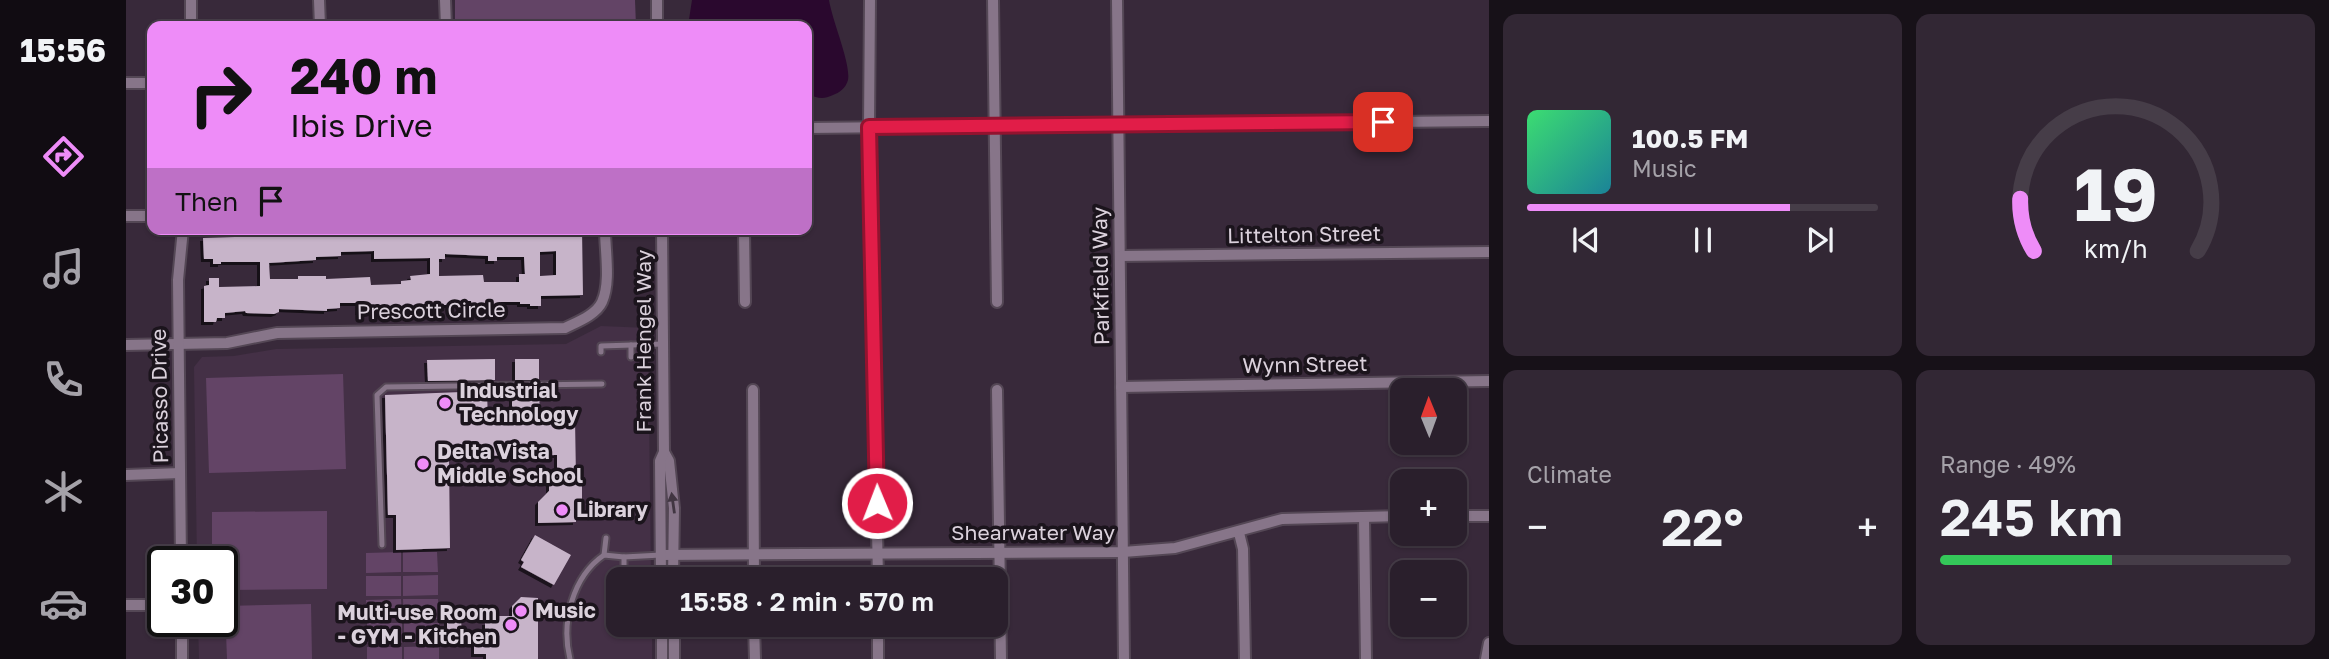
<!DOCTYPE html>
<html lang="en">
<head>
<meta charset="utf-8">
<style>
	body { margin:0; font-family:"Golos Text",sans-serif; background:#322734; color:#f1f3f6; height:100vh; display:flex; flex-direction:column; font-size:26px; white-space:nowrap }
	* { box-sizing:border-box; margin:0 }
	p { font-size:23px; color:#a5a2a9 }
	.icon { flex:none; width:38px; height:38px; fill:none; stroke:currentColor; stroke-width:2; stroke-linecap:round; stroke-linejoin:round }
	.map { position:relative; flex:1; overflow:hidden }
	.sheet { display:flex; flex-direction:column; gap:14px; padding:14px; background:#171118; width:840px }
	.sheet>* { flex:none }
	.hud { position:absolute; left:21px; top:21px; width:665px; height:214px; border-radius:14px; box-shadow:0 2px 5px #0004,0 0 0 2px #463d48; background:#ee8cf8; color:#111; overflow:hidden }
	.needle { width:46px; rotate:359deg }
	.fabs { position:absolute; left:1264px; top:378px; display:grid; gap:14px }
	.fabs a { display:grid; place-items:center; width:77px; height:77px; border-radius:14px; background:#2a1f2c; box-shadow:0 2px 5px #0004,0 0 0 2px #463d48; font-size:35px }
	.speed { position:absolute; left:21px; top:546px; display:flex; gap:14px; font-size:35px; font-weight:700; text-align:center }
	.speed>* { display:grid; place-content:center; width:91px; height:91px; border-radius:50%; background:#2a1f2c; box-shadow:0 2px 5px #0004,0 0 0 2px #463d48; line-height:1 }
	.speed .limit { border:4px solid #111; border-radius:10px; background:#fff; color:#111 }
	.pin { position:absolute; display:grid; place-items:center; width:60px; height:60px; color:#fff; margin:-30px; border-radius:14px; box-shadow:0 4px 10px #0006 }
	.me { position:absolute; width:77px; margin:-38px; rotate:359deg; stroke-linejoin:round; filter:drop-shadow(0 0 5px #0008) }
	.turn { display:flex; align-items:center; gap:24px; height:147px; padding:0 28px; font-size:32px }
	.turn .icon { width:91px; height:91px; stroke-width:2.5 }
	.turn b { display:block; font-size:49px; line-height:60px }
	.then { display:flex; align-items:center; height:66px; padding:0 28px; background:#0003; gap:14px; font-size:26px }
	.big { font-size:52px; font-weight:600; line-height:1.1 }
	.sheet .card { flex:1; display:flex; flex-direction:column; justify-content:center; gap:10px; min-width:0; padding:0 24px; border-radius:14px; background:#322734 }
	.sheet .dial { align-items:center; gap:0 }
	.dial svg { height:182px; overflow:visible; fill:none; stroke:#463d48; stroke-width:7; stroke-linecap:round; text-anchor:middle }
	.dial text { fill:#f1f3f6; stroke:none }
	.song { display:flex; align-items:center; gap:21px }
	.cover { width:84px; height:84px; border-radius:10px; background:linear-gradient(135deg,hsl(140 70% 55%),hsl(190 70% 35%)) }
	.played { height:7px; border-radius:4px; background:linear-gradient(90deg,#ee8cf8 75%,#463d48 75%) }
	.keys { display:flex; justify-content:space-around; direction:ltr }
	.heat { display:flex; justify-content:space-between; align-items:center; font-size:38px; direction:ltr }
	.charge { height:10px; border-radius:5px; background:linear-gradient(90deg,#34c759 49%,#463d48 0) }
	.sheet .tiles { flex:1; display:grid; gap:14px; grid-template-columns:repeat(2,1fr) }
	.trip { position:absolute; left:480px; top:567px; width:402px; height:70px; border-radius:14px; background:#2a1f2c; box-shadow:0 2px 5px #0004,0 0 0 2px #463d48; font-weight:600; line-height:70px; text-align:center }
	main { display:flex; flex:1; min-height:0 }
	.tabs { display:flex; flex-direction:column; width:126px; justify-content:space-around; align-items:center; background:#110c12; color:#a5a2a9 }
	.tabs .icon { width:49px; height:49px }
	.tabs .current { color:#ee8cf8 }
	.tabs b { font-size:32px; color:#f1f3f6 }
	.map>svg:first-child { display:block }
	.built { fill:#443046 }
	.green { fill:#634466 }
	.water { fill:#2a082e }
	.building { fill:#c7b4c9; fill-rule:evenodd; filter:url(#shadow) }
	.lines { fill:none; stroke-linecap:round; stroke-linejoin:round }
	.lane-casing { stroke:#544755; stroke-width:9 }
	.street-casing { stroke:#544755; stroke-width:14 }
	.lane { stroke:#877589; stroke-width:5 }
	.street { stroke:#877589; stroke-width:10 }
	.oneway { fill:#413642 }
	.route-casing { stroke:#92132f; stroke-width:18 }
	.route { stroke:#e11d48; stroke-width:12 }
	.poi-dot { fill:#ee8cf8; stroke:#1b141c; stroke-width:2.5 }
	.labels { text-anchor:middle; stroke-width:7; stroke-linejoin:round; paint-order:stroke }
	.street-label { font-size:21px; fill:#dbd1dc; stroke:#1b141c }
	.poi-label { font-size:21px; font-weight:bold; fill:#dbd1dc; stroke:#1b141c; text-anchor:start }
</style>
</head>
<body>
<main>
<nav class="tabs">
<b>15:56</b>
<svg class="icon current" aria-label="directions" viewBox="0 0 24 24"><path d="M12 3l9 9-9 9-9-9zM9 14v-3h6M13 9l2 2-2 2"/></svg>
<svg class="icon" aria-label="music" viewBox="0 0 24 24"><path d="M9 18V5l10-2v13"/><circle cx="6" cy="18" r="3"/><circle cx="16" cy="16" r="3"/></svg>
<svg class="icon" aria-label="phone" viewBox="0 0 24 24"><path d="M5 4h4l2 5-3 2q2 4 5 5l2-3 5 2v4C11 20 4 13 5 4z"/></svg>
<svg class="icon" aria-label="climate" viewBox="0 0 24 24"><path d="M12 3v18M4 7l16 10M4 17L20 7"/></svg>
<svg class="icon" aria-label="car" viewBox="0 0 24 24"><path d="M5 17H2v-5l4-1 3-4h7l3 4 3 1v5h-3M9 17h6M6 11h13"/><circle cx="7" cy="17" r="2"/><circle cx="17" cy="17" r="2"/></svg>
</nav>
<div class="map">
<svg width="1363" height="659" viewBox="0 0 1363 659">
	<defs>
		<filter id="shadow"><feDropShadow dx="-3" dy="3" stdDeviation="0" flood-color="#0009"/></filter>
	</defs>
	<rect width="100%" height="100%" fill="#38293a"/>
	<path class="built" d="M475,326L522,328L525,579H492V625H526V659H73L72,621H96V562H71L68,367L76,357L108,356L150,349L440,344Z"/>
	<g class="green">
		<path d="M329,0H509L510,26H329Z"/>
		<path d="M217,374L220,469L83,473L80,378Z"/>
		<path d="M201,511V589L96,590V562H86V512Z"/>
		<path d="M275,552V572L240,573V553Z"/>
		<path d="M277,552H311L312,572H277Z"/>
		<path d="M312,575V595L277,596V576Z"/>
		<rect x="240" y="576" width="35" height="20"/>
		<path d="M275,599L276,619L241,620L240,600Z"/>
		<path d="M277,599H312L313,619H278Z"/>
		<path d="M185,604L186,659H101L99,606Z"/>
		<path d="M276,623V643H241V623Z"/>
		<rect x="278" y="623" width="35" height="20"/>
		<path d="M313,646V659H278V647Z"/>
		<rect x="241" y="647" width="35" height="12"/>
	</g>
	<path class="water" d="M566,0H703C706,20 725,64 722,80C720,88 713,93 707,95C697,100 691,98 681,94V26H562Z"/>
	<g class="building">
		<path d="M137,229L158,231V236H175V229H215V233L236,232V230H269V233H287V229H325V231L375,229V231H392V229H456L457,295L415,296V306H404V304H394V302H374L375,307H360L358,310H346L345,301H327V305H318V309L287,310V308H276L275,306L247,308L244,312H232L233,303H214V308L201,309V311L153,309V312L148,314L120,313L119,311L99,313V318H91L90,322H78V286L83,285V278H93V287L134,286V262H95V264H87V259H78L77,238L109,237L110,234L120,233H137ZM248,251V259L304,258V274L284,276L285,280L275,281V284L245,285L244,277L200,279V276H172V279H144L143,263L190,260V257L215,256V252ZM430,251V275L414,276V252ZM319,254L362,256V261H371V257H398L399,274H393V282H358L357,275L313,276V259H319Z"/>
		<path d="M369,359V380L302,381L301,360Z"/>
		<rect x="389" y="359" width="24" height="21"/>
		<path d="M389,390H413L414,420H449L450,477H456V517H450V522L412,523V502L423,491V481L431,473V455L323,456L324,548L270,550V515H262L259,395L361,391L362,422H386V393H389Z"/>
		<path d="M409,535L445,555L428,585L395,567L398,562L395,560Z"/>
		<path d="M395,597L412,598V659H360V654H348V638H359V622H369V616H386V606Z"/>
		<path d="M321,617H335L336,638H321Z"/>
	</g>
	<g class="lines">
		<defs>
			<g id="lane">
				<path d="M505,345V357"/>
				<path d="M475,352V346L537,344"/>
				<path d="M256,545L251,395L260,387L476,384"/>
				<path d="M478,555L480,538"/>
				<path d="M498,557V575"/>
				<path d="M444,659C435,623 446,577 478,555L498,557L535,555"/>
			</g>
			<g id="street">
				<path d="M65,0V26"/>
				<path d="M193,0L194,26"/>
				<path d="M319,0L320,26"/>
				<path d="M531,0V26"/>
				<path d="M744,0L743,127L752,579"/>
				<path d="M867,0L871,302"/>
				<path d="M991,0L998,659"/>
				<path d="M0,83H26"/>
				<path d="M681,128L1363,121"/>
				<path d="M0,216H26"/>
				<path d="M618,229L619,302"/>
				<path d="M994,256L1363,252"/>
				<path d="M0,345L101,343L151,333L439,328C451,322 470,315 476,302C485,282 479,251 479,229"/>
				<path d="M995,387L1363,381"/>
				<path d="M627,390L628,579"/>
				<path d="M871,390L875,659"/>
				<path d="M538,452L543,461L548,508L547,579"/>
				<path d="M0,475L54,473"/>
				<path d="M1328,516H1363"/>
				<path d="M1238,517L1240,659"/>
				<path d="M1113,533L1117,549L1119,659"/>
				<path d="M535,555L997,552L1049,548L1156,519L1276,516"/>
				<path d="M55,562L52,280L57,229"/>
				<path d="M535,579L534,461L538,452L536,229"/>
				<path d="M0,605H37"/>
				<path d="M56,621V659"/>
				<path d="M536,625V659"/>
				<path d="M548,625V659"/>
				<path d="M628,625L629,659"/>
				<path d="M752,625V659"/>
				<path d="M1360,659L1363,643"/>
			</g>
		</defs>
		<use href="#lane" class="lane-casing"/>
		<use href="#street" class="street-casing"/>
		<use href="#lane" class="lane"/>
		<use href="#street" class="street"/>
	</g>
	<defs><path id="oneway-solid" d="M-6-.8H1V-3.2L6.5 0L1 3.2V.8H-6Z" transform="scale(1.75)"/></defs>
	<use class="oneway" href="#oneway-solid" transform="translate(547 503) rotate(-98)"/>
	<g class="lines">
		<defs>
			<path id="route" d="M751,503L743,127L1257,122"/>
		</defs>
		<use href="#route" class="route-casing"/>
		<use href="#route" class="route"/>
	</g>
	<g class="poi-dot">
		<circle cx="319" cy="403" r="7"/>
		<circle cx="297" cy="464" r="7"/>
		<circle cx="436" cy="510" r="7"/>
		<circle cx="395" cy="611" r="7"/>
		<circle cx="385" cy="625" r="7"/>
	</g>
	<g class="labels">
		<g class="street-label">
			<text transform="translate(1178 235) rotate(-1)" y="7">Littelton Street</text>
			<text transform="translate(975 276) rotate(-91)" y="7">Parkfield Way</text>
			<text transform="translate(305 311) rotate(-1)" y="7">Prescott Circle</text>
			<text transform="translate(518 341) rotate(-90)" y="7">Frank Hengel Way</text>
			<text transform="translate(1179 365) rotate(-1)" y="7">Wynn Street</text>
			<text transform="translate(34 396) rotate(-91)" y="7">Picasso Drive</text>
			<text x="907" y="540">Shearwater Way</text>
		</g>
		<g class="poi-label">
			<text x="333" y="398">Industrial<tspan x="333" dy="24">Technology</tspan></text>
			<text x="311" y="459">Delta Vista<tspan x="311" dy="24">Middle School</tspan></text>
			<text x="450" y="517">Library</text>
			<text x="409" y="618">Music</text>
			<text x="371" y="620" text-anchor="end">Multi-use Room<tspan x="371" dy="24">- GYM - Kitchen</tspan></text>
		</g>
	</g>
</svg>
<div class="fabs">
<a><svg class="needle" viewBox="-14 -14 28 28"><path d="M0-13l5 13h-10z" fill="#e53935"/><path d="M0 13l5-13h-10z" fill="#a5a2a9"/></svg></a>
<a>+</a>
<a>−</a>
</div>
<div class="speed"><div class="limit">30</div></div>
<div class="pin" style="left:1257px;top:122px;background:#d93025"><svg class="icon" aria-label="arrive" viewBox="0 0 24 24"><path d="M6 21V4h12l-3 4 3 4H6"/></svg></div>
<svg class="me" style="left:751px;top:503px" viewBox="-20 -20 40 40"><circle r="17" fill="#e11d48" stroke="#fff" stroke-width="3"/><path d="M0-11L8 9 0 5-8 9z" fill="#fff"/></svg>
<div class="trip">15:58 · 2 min · 570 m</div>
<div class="hud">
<div class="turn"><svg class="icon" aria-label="right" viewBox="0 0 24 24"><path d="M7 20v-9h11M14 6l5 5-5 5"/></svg><div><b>240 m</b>Ibis Drive</div></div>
<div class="then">Then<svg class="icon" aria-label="arrive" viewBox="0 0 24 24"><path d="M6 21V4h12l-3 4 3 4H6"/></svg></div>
</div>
</div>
<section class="sheet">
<div class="tiles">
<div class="card">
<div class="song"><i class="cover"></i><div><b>100.5 FM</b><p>Music</p></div></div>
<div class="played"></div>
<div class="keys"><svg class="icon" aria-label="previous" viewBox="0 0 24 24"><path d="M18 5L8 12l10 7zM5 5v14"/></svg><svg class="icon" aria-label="pause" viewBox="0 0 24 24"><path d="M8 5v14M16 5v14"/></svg><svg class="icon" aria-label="next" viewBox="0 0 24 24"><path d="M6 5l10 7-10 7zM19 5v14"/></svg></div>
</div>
<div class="card dial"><svg viewBox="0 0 100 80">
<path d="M14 69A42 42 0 1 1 86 69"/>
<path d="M14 69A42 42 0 0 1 8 46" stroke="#ee8cf8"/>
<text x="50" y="56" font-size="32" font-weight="700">19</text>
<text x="50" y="72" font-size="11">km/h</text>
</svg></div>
<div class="card"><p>Climate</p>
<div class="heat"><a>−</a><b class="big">22°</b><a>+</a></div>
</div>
<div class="card"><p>Range · 49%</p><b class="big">245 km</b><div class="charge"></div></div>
</div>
</section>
</main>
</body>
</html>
